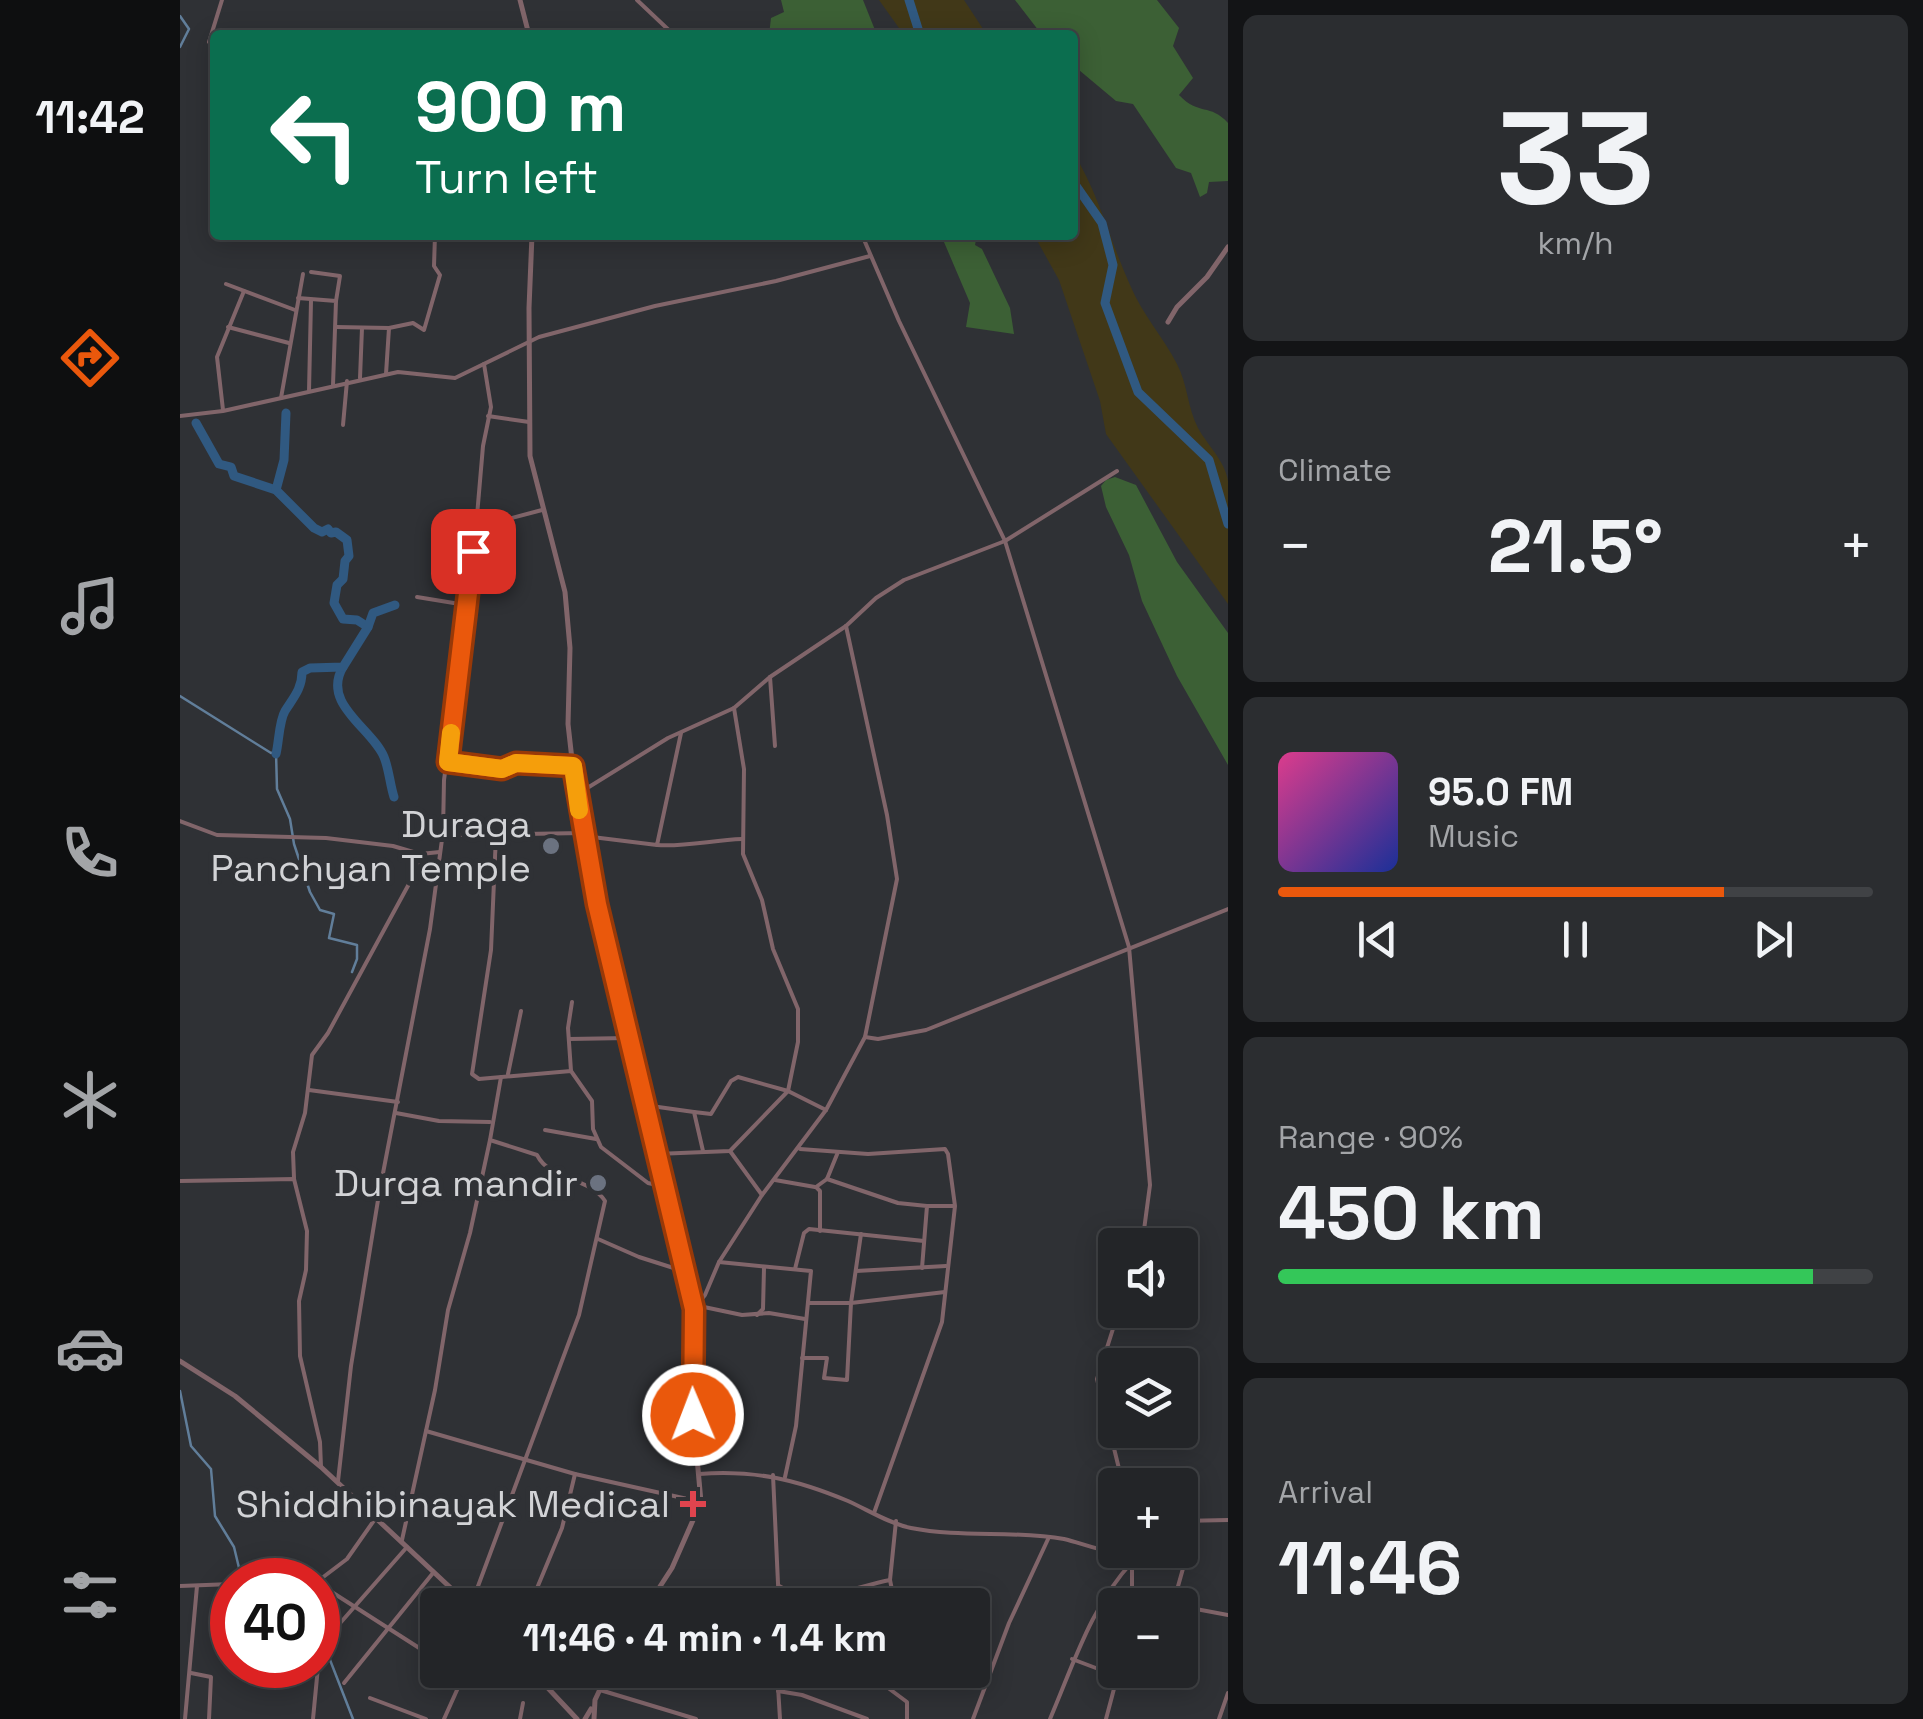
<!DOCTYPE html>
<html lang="en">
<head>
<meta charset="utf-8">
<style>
	body { margin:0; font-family:"Space Grotesk",sans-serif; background:#2b2d30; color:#f1f3f6; height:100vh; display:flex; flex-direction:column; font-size:38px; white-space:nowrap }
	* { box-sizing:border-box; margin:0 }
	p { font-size:32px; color:#a3a5a8 }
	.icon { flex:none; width:55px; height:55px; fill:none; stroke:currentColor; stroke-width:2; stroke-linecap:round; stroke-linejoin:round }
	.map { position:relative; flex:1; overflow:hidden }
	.panel { display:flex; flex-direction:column; gap:15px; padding:15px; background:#131416; width:695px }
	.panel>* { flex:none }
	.top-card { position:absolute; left:30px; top:30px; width:868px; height:210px; border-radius:10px; box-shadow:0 5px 25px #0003,0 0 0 2px #404245; background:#0b6e4f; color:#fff; overflow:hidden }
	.controls { position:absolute; left:918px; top:1228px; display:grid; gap:20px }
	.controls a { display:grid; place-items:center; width:100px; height:100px; border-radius:10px; background:#232528; box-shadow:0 5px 25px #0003,0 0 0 2px #404245; font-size:50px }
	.speed { position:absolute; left:30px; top:1558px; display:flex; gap:20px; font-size:50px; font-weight:700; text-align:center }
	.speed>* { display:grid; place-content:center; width:130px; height:130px; border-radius:50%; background:#232528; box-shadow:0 5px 25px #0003,0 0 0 2px #404245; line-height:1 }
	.speed .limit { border:15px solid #d22; background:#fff; color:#111 }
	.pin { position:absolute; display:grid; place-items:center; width:85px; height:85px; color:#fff; margin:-42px; border-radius:20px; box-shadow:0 5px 15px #0006 }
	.me { position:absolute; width:110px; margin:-55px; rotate:359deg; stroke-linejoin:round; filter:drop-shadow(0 0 8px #0008) }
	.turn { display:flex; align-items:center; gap:35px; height:210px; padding:0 40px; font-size:45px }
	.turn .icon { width:130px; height:130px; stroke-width:2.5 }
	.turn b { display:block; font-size:70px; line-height:85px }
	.big { font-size:75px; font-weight:700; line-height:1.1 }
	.panel .card { flex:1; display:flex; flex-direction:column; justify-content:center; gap:15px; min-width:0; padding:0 35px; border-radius:15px; background:#2b2d30 }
	.panel .dial { align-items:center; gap:0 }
	.dial b { font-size:130px; line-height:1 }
	.song { display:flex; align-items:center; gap:30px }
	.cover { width:120px; height:120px; border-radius:15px; background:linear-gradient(135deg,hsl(330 70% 55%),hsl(230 70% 35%)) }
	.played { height:10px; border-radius:5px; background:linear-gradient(90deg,#ea580c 75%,#404245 75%) }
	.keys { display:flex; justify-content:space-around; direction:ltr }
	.heat { display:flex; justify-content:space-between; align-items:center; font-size:55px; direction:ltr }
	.charge { height:15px; border-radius:8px; background:linear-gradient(90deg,#34c759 90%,#404245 0) }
	.trip { position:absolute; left:240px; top:1588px; width:570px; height:100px; border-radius:10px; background:#232528; box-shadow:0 5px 25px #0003,0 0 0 2px #404245; font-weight:700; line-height:100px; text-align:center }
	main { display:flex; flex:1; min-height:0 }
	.dock { display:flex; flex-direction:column; width:180px; justify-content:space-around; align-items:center; background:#0e0f10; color:#a3a5a8 }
	.dock .icon { width:70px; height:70px }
	.dock .selected { color:#ea580c }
	.dock b { font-size:45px; color:#f1f3f6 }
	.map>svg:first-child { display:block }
	.green { fill:#3c6035 }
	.sand { fill:#413818 }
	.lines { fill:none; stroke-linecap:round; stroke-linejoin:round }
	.stream { stroke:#617e9a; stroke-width:2.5 }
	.river { stroke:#305981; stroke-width:9 }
	.minor { stroke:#81656a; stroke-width:4 }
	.tertiary { stroke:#81656a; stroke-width:5 }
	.route-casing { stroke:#983908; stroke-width:25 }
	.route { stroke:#ea580c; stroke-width:18 }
	.slow { stroke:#f59e0b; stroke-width:18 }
	.worship-dot { fill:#6b7280; stroke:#2f3135; stroke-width:4 }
	.health-dot { fill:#e0444e; stroke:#2f3135; stroke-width:4 }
	.labels { text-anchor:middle; stroke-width:10; stroke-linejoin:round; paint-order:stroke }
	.poi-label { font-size:38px; fill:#d2d3d6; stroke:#2f3135; text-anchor:end }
</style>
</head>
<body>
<main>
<nav class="dock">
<b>11:42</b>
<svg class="icon selected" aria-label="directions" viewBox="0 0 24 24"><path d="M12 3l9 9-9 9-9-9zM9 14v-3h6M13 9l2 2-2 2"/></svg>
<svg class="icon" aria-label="music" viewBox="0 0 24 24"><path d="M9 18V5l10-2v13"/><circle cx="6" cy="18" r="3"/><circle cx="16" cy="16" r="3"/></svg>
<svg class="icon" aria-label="phone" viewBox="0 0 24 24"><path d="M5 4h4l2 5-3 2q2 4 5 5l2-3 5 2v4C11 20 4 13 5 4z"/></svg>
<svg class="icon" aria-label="climate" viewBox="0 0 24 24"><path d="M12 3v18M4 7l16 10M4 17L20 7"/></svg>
<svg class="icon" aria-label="car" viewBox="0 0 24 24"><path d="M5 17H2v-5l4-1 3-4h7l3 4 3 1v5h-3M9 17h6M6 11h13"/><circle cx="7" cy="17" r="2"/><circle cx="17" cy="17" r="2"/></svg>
<svg class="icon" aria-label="filters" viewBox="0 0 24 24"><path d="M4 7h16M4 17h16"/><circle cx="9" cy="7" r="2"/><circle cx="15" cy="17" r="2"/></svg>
</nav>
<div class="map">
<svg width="1048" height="1719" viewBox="0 0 1048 1719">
	<rect width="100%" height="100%" fill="#2f3135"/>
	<g class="green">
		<path d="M601,0H683L697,35H589L591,18L604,12Z"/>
		<path d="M835,0H977L999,28L993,46L1013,78L999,95C1019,116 1030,103 1048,123V181L1029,182L1027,193L1020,197L1011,173L996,168L953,104L936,101L893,65L892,35H862Z"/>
		<path d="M761,235H797L795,245L802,249L830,308L834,334L786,327L790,303Z"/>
		<path d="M935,477L956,485L997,562L1048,633V765L997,676L962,601L949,555L926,507L921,486L926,480Z"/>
	</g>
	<g class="sand">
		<path d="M699,0H784L807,35H724Z"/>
		<path d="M893,152C919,194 930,241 950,285C962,314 983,337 997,364C1008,385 1007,407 1018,428C1028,446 1045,461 1048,481C1048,516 1048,567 1048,604L926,434L920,401L879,280L854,235H892Z"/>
	</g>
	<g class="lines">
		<g class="stream">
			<path d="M0,16L9,29L0,47"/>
			<path d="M0,696L91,753L96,752L97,789L110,819L114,844L130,892L140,910L154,914L149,938L177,945V959L172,972"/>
			<path d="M0,1391L11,1446L31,1469L35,1516L54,1547L60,1572L68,1579"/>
			<path d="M138,1629L173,1719"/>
		</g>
		<g class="river">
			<path d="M729,0L740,35"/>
			<path d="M892,180L922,223L933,265L925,303L958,392L1029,460L1048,524"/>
			<path d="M16,423L39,464L51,467L54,476L96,490L134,528L142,532L148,529L151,533L156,532L167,540L169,556L165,561L163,579L157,585L154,603L163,619L177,620L188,627"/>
			<path d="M96,490L104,460L106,413"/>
			<path d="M163,667C141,704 192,728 204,757C209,769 210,785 214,797"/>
			<path d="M96,754C99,742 99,721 105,711C113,698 122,689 122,672L130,668L163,667L188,627L193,613L215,605"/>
		</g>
		<g class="minor">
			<path d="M457,0L494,35"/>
			<path d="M29,42L42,0"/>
			<path d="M320,235H336"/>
			<path d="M682,235L719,321L825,541L949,947L970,1185L962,1245"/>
			<path d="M131,272L160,276L156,301"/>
			<path d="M46,284L115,310"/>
			<path d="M118,298L156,301L153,385"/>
			<path d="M48,327L109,343"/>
			<path d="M156,327L209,328L206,374"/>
			<path d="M209,328L233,323L244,330L260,275L254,266L255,235"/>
			<path d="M180,378L182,328"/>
			<path d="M129,391L131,301"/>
			<path d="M101,398L123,274"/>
			<path d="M43,410L37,357L64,291"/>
			<path d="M0,416L43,411L218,372L275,378L359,337L475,306L596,281L690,256"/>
			<path d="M308,416L349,422"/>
			<path d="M163,425L167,381"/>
			<path d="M294,528L362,510"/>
			<path d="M237,597L286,605"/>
			<path d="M590,677L595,746"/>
			<path d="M268,762L321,769L336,763L391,766"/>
			<path d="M396,795L488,738L554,708L590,677L666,626L696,598L724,580L825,541L937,471"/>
			<path d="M0,821L37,835L146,838L213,846L240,854L260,852"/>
			<path d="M263,832L279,835L403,833"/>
			<path d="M316,835L311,950L292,1074L299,1079L391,1071L412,1101L413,1129L421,1147L468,1183L486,1187"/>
			<path d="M404,836L477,845L501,733"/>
			<path d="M477,845C505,847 533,840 562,839"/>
			<path d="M685,1037L698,1039L746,1030L1048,909"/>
			<path d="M389,1039L448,1038"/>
			<path d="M391,1071L388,1028L392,1002"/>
			<path d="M328,1074L341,1011"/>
			<path d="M129,1090L218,1102"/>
			<path d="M464,1105L514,1112L523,1151"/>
			<path d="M514,1112L531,1114L551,1081L558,1077L608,1091L646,1110"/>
			<path d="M216,1113L259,1121L310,1122"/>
			<path d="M365,1130L416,1139"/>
			<path d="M620,1149L688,1154L765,1149L768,1154L775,1206L762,1322L694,1513"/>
			<path d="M550,1151L582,1195"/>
			<path d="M476,1154L550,1151L608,1091L618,1042V1009L593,949L582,900L563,854L564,769L554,708"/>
			<path d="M114,1178L113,1152L125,1113L132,1055L148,1033L236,871L240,854"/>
			<path d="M647,1179L718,1203L747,1206L742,1268"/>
			<path d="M595,1180L635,1187"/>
			<path d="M0,1181L114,1179L127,1231L126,1270L119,1301L120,1356L140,1442L141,1467"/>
			<path d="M747,1206H773"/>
			<path d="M640,1231V1191L636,1187L647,1179L658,1152"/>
			<path d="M418,1239L459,1257L506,1272"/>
			<path d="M539,1262L631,1271L616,1426L605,1477"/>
			<path d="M615,1269L624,1233L629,1229L744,1241"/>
			<path d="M676,1271L766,1266"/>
			<path d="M628,1303H671L765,1292"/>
			<path d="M939,1310L917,1379L943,1485"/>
			<path d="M577,1315L583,1309L584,1268"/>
			<path d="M625,1319L589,1313L562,1315L524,1307L514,1309L525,1295L539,1262L582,1195L646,1110L685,1037L717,879L707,815L666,626"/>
			<path d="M622,1358H647L644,1378L667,1380L671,1303L681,1234"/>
			<path d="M246,1431L395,1474L521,1502"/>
			<path d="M519,1474C576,1470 615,1479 668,1501C688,1510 710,1524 731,1528C782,1538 834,1530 884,1539C906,1544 937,1559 959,1550"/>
			<path d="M593,1475L599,1605"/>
			<path d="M158,1481L171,1366L199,1194L250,929L263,832L264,780L291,586L303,446L311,407L304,364"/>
			<path d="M1000,1521L1048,1520"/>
			<path d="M222,1540L255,1390L268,1310L290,1233L310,1140"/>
			<path d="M138,1581L167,1559L195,1519"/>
			<path d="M0,1586L52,1584"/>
			<path d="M599,1586C634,1608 673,1587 710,1580"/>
			<path d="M147,1589L258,1660"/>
			<path d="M953,1598L997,1605"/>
			<path d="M993,1604L1017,1519"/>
			<path d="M291,1605L399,1315L425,1201C410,1177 370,1181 357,1155L310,1140L321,1077"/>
			<path d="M350,1605L382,1528L395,1474"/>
			<path d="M715,1605L710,1580L716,1521"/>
			<path d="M952,1605V1550"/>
			<path d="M1000,1606L1048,1615"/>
			<path d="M892,1659L937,1676"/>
			<path d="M597,1670L600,1719"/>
			<path d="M684,1670L727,1702V1719"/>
			<path d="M11,1673L31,1677L29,1719"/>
			<path d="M164,1683L253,1573"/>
			<path d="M420,1690L516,1719"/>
			<path d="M598,1691L622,1695L687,1719"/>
			<path d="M190,1698L246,1719"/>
			<path d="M5,1719L17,1586"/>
			<path d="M133,1719L140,1646L227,1547"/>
			<path d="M264,1719L286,1670"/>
			<path d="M340,1719L343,1703"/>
			<path d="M793,1719L829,1623L869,1537"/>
			<path d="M870,1719C894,1663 911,1606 953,1561"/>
			<path d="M926,1719L939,1670"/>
			<path d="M1039,1719L1048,1693"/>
		</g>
		<g class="tertiary">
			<path d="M340,0L349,35"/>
			<path d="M352,235L349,308L350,456L385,592L390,648L388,724L396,795L417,904L514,1309L512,1403L521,1502L492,1568L468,1605"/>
			<path d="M988,322L997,307L1027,277L1048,247"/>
			<path d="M0,1361L55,1396L141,1467L289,1605"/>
			<path d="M351,1670L397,1719"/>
			<path d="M405,1719L411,1709"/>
			<path d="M414,1719L415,1700L429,1670"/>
		</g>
	</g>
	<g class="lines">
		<defs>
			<path id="route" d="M293,551L268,762L322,769L336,763L393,766L417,904L514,1309L513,1415"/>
		</defs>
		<use href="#route" class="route-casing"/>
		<use href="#route" class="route"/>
		<path class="slow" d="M271,733L268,762L322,769L336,763L393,766L399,810"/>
	</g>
	<g class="worship-dot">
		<circle cx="371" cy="846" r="10"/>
		<circle cx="418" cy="1183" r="10"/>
	</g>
	<path class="health-dot" d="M508 1489h10v10h10v10h-10v10h-10v-10h-10v-10h10z"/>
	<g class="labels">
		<g class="poi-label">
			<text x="351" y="837">Duraga<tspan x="351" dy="44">Panchyan Temple</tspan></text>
			<text x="398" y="1196">Durga mandir</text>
			<text x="490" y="1517">Shiddhibinayak Medical</text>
		</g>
	</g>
</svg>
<div class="controls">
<a><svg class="icon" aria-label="sound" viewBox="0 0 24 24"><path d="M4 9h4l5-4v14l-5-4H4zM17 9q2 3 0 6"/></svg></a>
<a><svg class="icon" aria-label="layers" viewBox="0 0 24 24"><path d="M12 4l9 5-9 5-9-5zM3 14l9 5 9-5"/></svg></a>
<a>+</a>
<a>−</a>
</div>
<div class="speed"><div class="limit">40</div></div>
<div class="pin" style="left:293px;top:551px;background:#d93025"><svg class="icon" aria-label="arrive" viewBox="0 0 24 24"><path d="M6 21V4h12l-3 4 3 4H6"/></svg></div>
<svg class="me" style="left:513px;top:1415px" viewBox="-20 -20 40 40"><circle r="17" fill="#ea580c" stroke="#fff" stroke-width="3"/><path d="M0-11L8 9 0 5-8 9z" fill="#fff"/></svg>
<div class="trip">11:46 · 4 min · 1.4 km</div>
<div class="top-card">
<div class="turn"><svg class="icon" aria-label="left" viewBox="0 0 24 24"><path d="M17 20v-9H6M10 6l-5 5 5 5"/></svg><div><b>900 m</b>Turn left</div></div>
</div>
</div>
<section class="panel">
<div class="card dial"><b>33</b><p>km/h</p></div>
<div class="card"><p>Climate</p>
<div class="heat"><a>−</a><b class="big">21.5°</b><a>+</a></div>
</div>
<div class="card">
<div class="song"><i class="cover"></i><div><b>95.0 FM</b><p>Music</p></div></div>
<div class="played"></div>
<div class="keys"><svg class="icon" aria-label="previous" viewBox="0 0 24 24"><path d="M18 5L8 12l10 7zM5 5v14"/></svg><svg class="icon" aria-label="pause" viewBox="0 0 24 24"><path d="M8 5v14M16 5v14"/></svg><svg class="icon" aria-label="next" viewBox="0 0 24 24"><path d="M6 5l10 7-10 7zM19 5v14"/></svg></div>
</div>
<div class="card"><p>Range · 90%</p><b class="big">450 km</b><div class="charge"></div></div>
<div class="card"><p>Arrival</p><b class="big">11:46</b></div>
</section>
</main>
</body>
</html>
